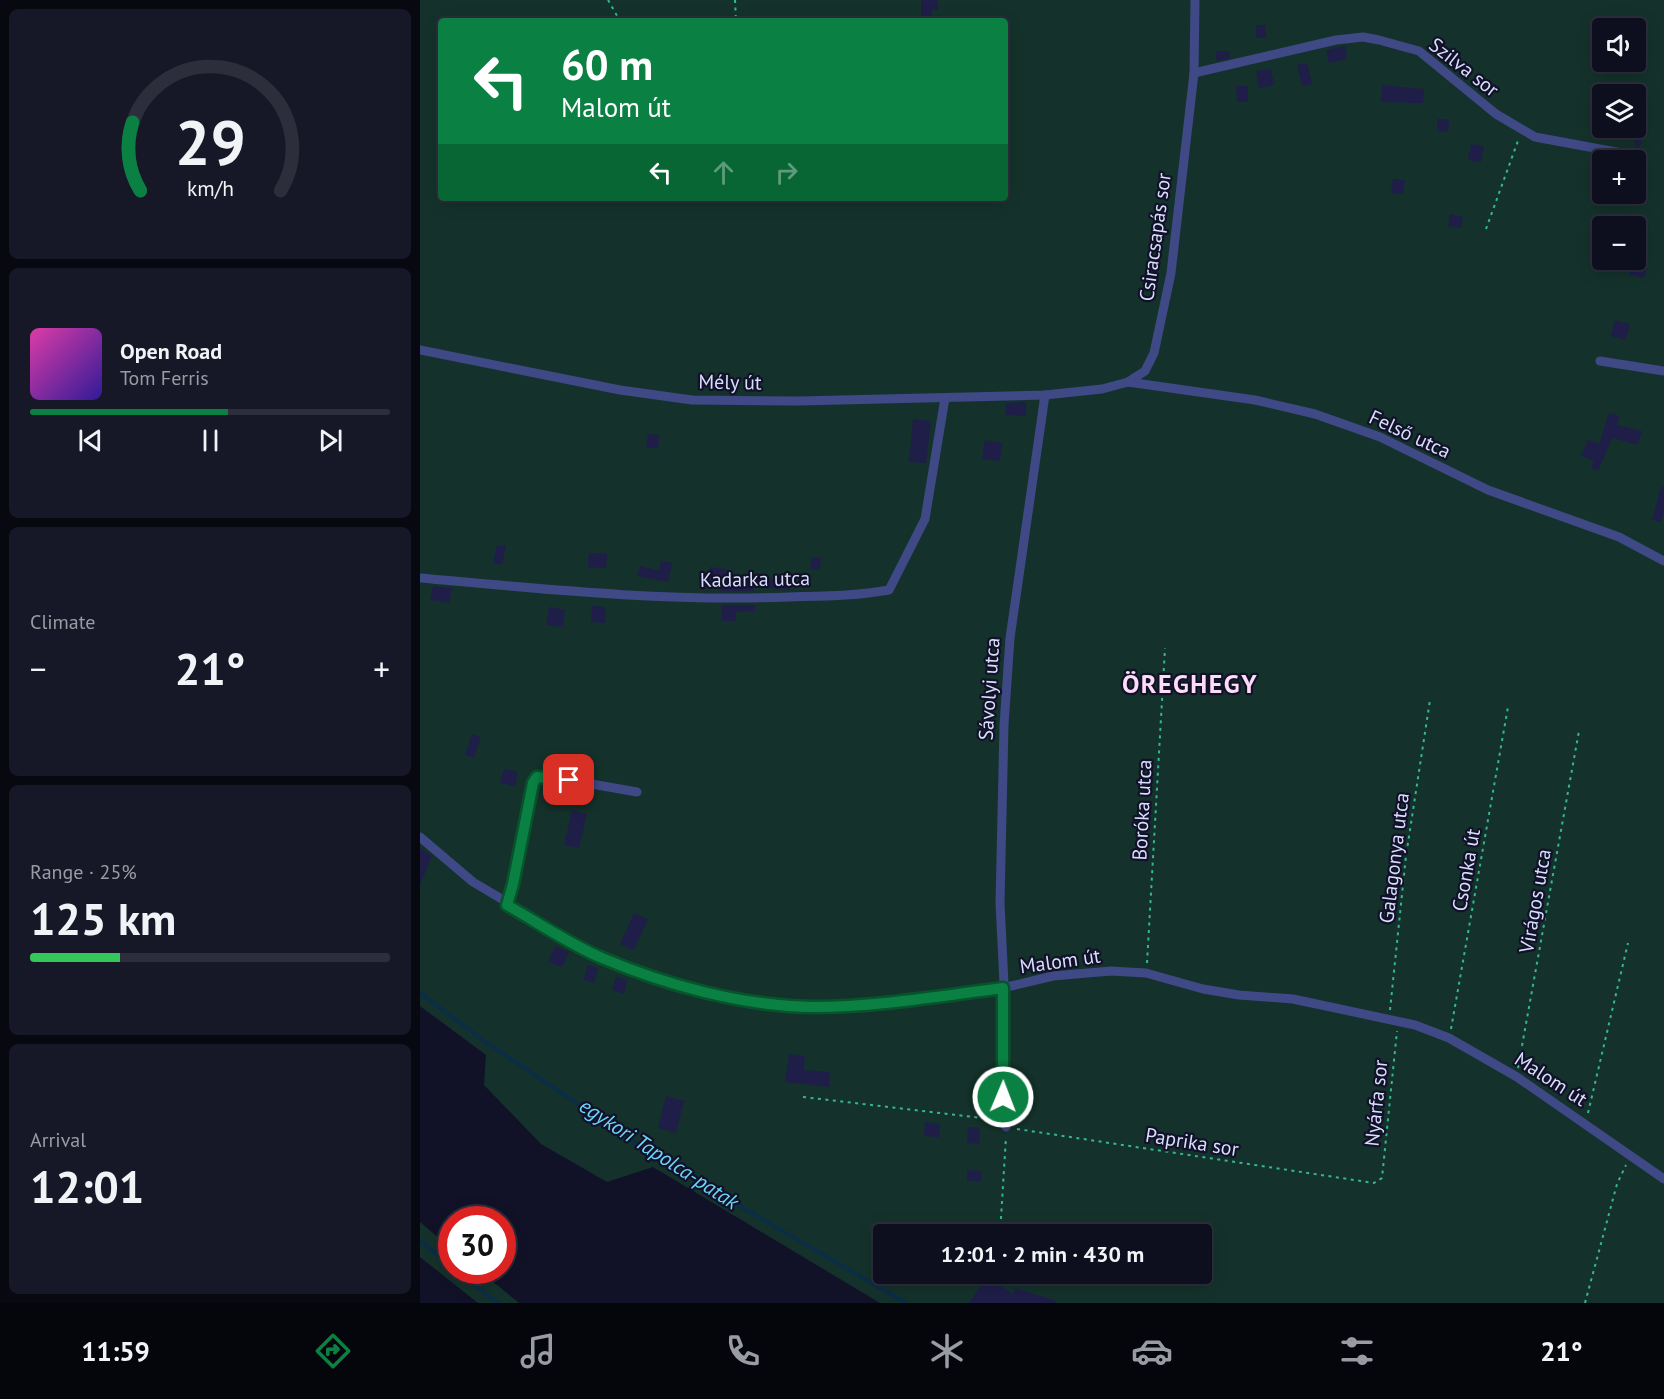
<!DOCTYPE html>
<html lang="en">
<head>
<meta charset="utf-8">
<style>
	body { margin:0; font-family:"PT Sans",sans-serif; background:#161727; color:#f1f3f6; height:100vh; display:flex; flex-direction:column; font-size:22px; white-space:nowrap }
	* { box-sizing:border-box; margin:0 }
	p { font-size:20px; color:#9a9ca4 }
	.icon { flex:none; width:33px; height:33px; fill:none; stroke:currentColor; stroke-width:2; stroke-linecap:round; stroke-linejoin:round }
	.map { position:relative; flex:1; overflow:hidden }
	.sheet { display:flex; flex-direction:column; gap:9px; padding:9px; background:#070810; width:420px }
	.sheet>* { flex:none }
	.banner { position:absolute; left:18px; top:18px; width:570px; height:183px; border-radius:6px; box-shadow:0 3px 15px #0003,0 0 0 2px #2d2e3c; background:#0b8043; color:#fff; overflow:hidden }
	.controls { position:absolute; left:1172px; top:18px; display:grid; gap:12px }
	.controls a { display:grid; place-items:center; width:54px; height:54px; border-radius:6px; background:#0d0e1e; box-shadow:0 3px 15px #0003,0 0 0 2px #2d2e3c; font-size:30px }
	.speed { position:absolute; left:18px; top:1206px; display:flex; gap:12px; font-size:30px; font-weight:700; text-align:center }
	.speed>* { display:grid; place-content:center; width:78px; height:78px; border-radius:50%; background:#0d0e1e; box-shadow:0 3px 15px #0003,0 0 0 2px #2d2e3c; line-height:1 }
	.speed .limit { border:9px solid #d22; background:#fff; color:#111 }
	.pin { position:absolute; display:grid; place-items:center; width:51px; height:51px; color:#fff; margin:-26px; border-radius:12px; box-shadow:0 3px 9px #0006 }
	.me { position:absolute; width:66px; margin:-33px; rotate:1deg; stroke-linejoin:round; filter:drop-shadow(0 0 4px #0008) }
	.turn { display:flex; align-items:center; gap:21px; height:126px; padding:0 24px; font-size:27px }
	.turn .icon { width:78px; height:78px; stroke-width:2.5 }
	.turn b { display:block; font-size:42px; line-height:51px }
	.lanes { display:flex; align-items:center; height:57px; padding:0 24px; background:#0003; justify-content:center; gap:30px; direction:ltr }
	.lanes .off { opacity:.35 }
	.big { font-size:45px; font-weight:600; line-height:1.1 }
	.sheet .card { flex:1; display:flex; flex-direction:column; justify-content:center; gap:9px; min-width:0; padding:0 21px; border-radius:9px; background:#161727 }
	.sheet .dial { align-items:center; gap:0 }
	.dial svg { height:156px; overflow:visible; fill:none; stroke:#2d2e3c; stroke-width:7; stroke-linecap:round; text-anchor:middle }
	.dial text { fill:#f1f3f6; stroke:none }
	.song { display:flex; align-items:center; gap:18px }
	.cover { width:72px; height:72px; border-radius:9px; background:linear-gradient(135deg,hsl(320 70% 55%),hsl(250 70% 35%)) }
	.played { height:6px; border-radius:3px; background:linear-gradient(90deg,#0b8043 55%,#2d2e3c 55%) }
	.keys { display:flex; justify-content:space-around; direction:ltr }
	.heat { display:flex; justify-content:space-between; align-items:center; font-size:33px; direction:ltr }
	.charge { height:9px; border-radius:4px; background:linear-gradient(90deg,#34c759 25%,#2d2e3c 0) }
	.trip { position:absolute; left:453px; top:1224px; width:339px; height:60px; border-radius:6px; background:#0d0e1e; box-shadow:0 3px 15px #0003,0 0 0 2px #2d2e3c; font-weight:600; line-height:60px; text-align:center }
	.menu { display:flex; height:96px; justify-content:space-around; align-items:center; background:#05060c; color:#9a9ca4 }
	.menu .icon { width:42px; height:42px }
	.menu .selected { color:#0b8043 }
	.menu b { font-size:27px; color:#f1f3f6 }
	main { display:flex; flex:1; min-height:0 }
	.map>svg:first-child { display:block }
	.green { fill:#14322b; fill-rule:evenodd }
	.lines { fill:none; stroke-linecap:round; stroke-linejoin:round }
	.stream { stroke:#0c2d46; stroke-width:4 }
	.building { fill:#1e1e49 }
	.path { stroke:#34b795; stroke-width:2; stroke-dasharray:3 4.5; stroke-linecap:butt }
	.street { stroke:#3e4986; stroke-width:9 }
	.route-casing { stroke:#07532c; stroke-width:15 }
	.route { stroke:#0b8043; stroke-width:10 }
	.labels { text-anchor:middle; stroke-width:4.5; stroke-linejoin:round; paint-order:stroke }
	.street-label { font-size:20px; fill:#d9ddfe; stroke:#111228 }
	.water-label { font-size:21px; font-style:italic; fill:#6bd5fb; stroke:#111228 }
	.district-label { font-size:26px; font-weight:bold; letter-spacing:1.5px; fill:#fedbf8; stroke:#111228 }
</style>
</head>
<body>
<main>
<section class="sheet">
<div class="card dial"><svg viewBox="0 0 100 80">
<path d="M14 69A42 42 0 1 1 86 69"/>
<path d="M14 69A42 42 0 0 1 10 34" stroke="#0b8043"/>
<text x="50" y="56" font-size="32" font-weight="700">29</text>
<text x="50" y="72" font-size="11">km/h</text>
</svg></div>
<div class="card">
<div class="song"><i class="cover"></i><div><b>Open Road</b><p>Tom Ferris</p></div></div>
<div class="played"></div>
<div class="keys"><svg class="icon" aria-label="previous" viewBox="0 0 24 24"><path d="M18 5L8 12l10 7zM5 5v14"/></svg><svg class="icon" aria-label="pause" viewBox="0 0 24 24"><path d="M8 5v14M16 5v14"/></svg><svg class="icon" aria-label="next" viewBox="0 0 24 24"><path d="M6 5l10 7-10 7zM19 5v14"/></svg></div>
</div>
<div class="card"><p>Climate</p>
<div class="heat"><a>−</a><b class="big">21°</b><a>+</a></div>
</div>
<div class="card"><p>Range · 25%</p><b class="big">125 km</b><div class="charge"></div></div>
<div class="card"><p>Arrival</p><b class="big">12:01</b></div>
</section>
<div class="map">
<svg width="1244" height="1303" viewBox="0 0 1244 1303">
	<rect width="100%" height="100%" fill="#111228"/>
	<g class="green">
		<path d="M0,0H1244V1303H460L233,1167L187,1182L121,1144L64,1085L66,1055L0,1006ZM21,21H585V198H21ZM1182,28H1215V62H1182ZM1182,94H1215V128H1182ZM1182,160H1215V194H1182ZM1182,226H1215V260H1182ZM464,1234H782V1274H464Z"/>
		<path d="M0,1222L31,1248L32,1270L60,1271L99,1303H58L0,1257Z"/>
	</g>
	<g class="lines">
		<g class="stream">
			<path d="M0,993L66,1042L241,1160L486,1303"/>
			<path d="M0,1241L32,1266"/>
			<path d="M37,1270L77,1303"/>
		</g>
	</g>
	<g class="building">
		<path d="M501,0H518V10H512V19H501Z"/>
		<rect x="836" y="25" width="10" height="13"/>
		<path d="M925,46L927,59L909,63L906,50Z"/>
		<path d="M796,51H810V58L796,61Z"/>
		<path d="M887,63L892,84L882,86L877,65Z"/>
		<path d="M851,69L854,85L839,88L836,71Z"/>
		<path d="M962,85L1004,89L1003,103L961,102Z"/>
		<path d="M816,86H828V102H817Z"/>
		<path d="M1215,114L1228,117L1219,149H1215V138L1209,136L1212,128H1215Z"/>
		<path d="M1017,119H1029L1028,132L1017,131Z"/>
		<path d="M1051,144L1064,146L1061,162L1048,160Z"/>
		<path d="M973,179L985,180L983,194L971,193Z"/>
		<path d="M1030,214L1043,217L1041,228L1028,226Z"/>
		<path d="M1212,261L1227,265L1224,278L1209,275Z"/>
		<path d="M1195,320L1210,324L1206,340L1191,336Z"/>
		<path d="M606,402V416L585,415L586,403Z"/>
		<path d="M1189,413L1199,416L1197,425L1222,431L1218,445L1192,438L1178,471L1171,468L1174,461L1161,456L1168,440L1179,444Z"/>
		<path d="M493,419L511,421L506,463L489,462Z"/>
		<path d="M228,434L239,435L238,449L226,447Z"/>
		<path d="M565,440L582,443L580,461L562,459Z"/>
		<path d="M1241,487H1244V511L1241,522L1232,520Z"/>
		<path d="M77,545L86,546L82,565L73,563Z"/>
		<path d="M169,553L187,554L186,568L168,567Z"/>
		<path d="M392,557L401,558L400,570L390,569Z"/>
		<path d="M241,561L252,563L248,582L217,576L220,566L239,571Z"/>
		<path d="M290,567L307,569L306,573L353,579L354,574L372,577L370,590L334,587V591H301V587L288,585Z"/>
		<path d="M13,586L32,588L29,603L10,600Z"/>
		<path d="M301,605H335V611L316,612V621H302Z"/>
		<path d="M172,606L186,607L185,623L171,622Z"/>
		<path d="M129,607L145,610L143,627L126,625Z"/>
		<path d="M52,734L61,737L54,758L45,755Z"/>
		<path d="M84,769L98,772L95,786L80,783Z"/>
		<path d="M152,810L167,814L159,848L144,845Z"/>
		<path d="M0,848L12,856L0,885Z"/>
		<path d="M214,913L228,919L214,950L200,944Z"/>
		<path d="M135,946L149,952L142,967L128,962Z"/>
		<path d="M168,965L178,968L174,983L163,980Z"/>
		<path d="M196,977L207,980L204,994L192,990Z"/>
		<path d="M369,1054L385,1056L383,1070L410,1072L409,1087L365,1082Z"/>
		<path d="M246,1096L264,1101L256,1133L238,1128Z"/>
		<path d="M505,1122L520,1124L519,1137L504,1136Z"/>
		<path d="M548,1127L560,1128L559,1144L547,1143Z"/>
		<path d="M547,1170L562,1171L561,1181H547Z"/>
		<path d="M567,1277L593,1294L595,1288L636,1301V1303H549Z"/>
	</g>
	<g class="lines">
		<g class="path">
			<path d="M188,0L200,21"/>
			<path d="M315,0L316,21"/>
			<path d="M1066,229L1099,138"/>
			<path d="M727,963L745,648"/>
			<path d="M970,1010L986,856L1010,700"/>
			<path d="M1031,1029L1088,707"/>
			<path d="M1098,1068L1159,731"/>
			<path d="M383,1097L571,1119"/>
			<path d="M1168,1113L1208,943"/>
			<path d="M597,1129L954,1183L962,1178L977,1031"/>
			<path d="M580,1234L586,1137"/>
			<path d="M619,1274L656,1282"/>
			<path d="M1165,1303L1197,1184L1206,1165"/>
		</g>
		<g class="street">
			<path d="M774,73L916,40L943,37L959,40L999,51L1076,114L1115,137L1218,156"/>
			<path d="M0,350L200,390L272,400L379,401L625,395L682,389L708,382L725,371L734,353L751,273L774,73L775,0"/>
			<path d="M1180,361L1244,371"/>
			<path d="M708,382L835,400L895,414L960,437L1068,490L1199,537L1244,561"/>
			<path d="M0,578C123,589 246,602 369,597C403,596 436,596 469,590L505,519L525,398"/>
			<path d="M0,837L53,882L179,957L287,992L348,1004L392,1007L439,1005L583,988L633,976L691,971L726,973L783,989L819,995L873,999L995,1025L1029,1038L1097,1077L1244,1179"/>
			<path d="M87,905L93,884L113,783L117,777L126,776L217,792"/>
			<path d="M586,1127L582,1120L585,1004L580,903L584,725L590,638L625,395"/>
		</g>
	</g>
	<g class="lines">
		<defs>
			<path id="route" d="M149,780L117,777L113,783L93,884L87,905C117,922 149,944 182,958C246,985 322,1006 393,1007C456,1007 520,996 583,988V1097"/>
		</defs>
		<use href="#route" class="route-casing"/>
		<use href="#route" class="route"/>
	</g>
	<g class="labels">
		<g class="street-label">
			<text transform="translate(1044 67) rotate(38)" y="7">Szilva sor</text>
			<text transform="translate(735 237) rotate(-82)" y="7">Csiracsapás sor</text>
			<text transform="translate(310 382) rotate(1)" y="7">Mély út</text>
			<text transform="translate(990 434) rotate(25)" y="7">Felső utca</text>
			<text transform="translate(335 579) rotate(-1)" y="7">Kadarka utca</text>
			<text transform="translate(569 689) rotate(-86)" y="7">Sávolyi utca</text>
			<text transform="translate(722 810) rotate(-87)" y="7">Boróka utca</text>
			<text transform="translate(974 858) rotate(-83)" y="7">Galagonya utca</text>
			<text transform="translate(1046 870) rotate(-80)" y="7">Csonka út</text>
			<text transform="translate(1115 901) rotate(-80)" y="7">Virágos utca</text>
			<text transform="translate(640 961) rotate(-8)" y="7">Malom út</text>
			<text transform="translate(1131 1079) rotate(33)" y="7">Malom út</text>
			<text transform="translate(956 1103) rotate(-84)" y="7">Nyárfa sor</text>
			<text transform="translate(772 1142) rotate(9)" y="7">Paprika sor</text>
		</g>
		<g class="water-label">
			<text transform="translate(239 1154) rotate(33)" y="7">egykori Tapolca-patak</text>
		</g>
		<g class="district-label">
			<text x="770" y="693">ÖREGHEGY</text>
		</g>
	</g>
</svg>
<div class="controls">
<a><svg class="icon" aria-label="sound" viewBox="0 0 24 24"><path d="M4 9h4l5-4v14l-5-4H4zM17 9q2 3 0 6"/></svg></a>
<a><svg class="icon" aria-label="layers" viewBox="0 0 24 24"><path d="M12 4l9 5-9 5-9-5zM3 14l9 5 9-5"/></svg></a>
<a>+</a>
<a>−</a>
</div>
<div class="speed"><div class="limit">30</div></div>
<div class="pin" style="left:149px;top:780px;background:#d93025"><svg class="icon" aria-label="arrive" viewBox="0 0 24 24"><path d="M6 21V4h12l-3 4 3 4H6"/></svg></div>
<svg class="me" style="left:583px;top:1097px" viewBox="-20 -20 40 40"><circle r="17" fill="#0b8043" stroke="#fff" stroke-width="3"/><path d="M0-11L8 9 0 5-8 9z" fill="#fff"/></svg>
<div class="trip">12:01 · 2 min · 430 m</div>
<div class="banner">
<div class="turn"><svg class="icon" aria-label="left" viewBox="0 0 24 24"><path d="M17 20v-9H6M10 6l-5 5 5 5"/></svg><div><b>60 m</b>Malom út</div></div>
<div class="lanes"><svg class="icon" aria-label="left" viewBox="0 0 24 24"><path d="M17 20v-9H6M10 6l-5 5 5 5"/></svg><svg class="icon off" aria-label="ahead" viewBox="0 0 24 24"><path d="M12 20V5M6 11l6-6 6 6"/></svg><svg class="icon off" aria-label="right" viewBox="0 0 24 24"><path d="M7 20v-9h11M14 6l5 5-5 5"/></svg></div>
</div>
</div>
</main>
<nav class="menu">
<b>11:59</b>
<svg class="icon selected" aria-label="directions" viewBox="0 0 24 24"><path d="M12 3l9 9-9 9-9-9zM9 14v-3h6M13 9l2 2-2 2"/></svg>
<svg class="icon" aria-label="music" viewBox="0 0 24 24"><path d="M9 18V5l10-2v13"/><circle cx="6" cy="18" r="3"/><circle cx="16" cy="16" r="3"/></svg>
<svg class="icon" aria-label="phone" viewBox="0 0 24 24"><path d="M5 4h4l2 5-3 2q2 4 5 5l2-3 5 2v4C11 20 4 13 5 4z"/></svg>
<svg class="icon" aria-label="climate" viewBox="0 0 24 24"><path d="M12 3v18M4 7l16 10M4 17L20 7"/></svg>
<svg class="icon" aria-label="car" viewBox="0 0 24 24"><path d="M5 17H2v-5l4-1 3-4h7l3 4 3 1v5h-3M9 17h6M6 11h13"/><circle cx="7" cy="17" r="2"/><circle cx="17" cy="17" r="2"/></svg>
<svg class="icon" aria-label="filters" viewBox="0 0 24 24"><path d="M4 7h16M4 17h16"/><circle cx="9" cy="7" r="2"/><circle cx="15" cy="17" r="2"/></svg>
<b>21°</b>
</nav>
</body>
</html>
